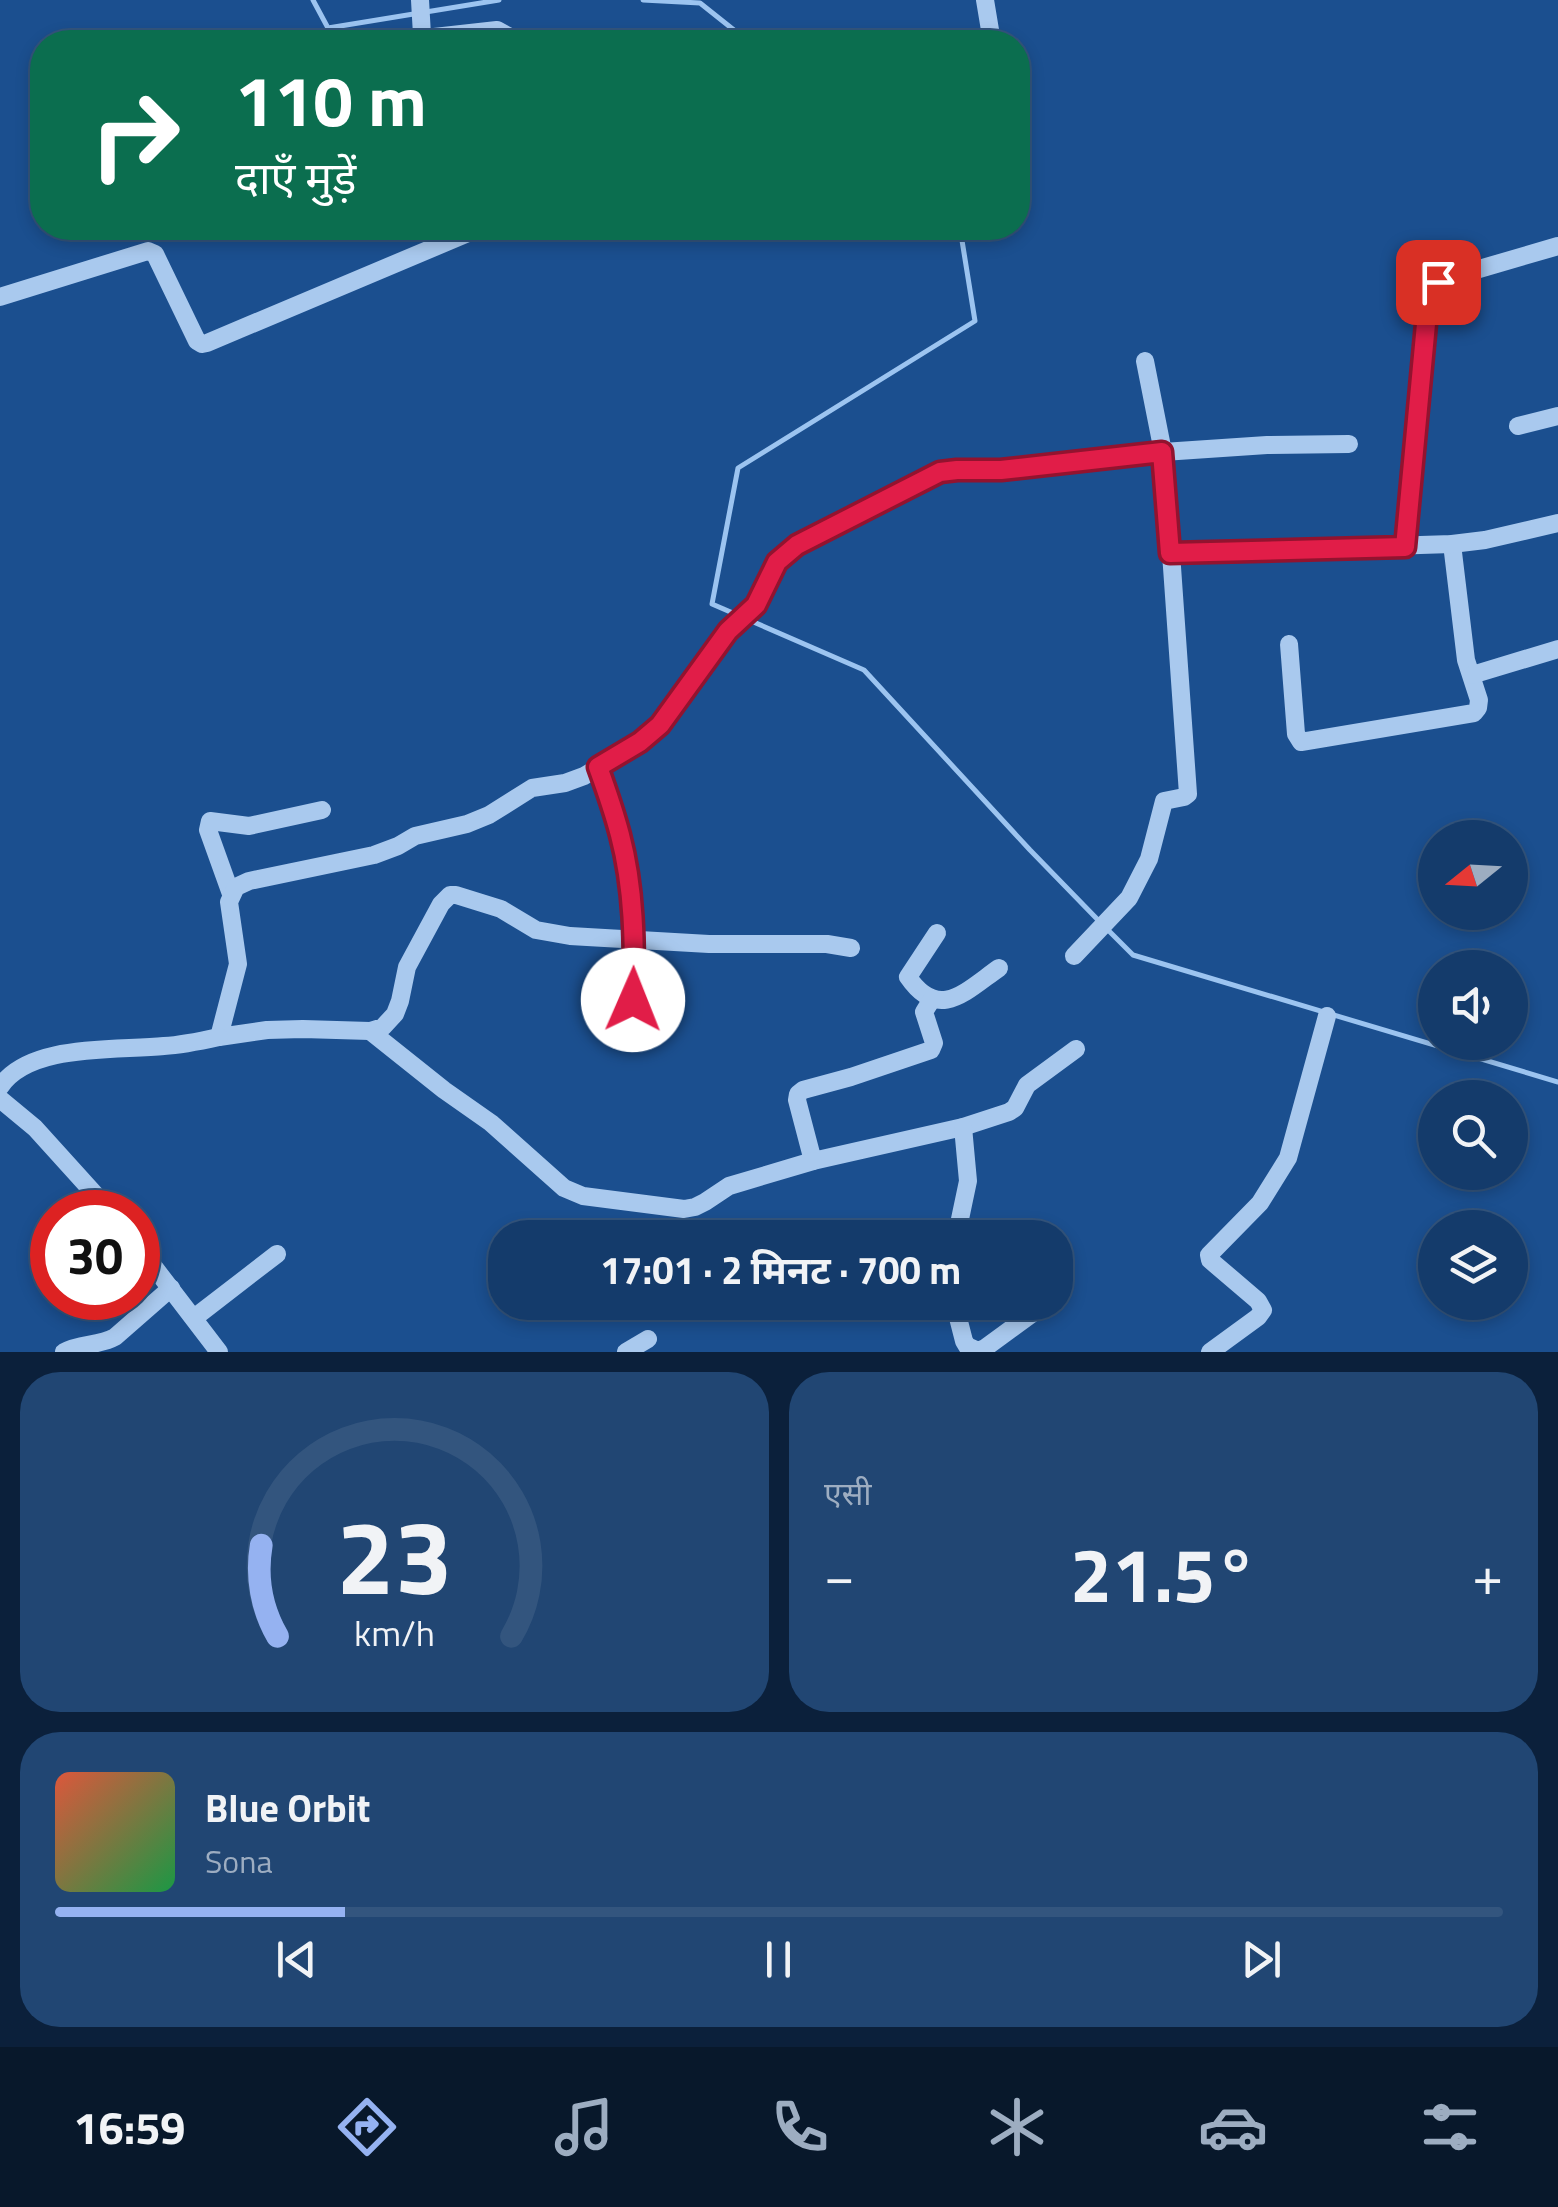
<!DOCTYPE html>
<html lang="hi">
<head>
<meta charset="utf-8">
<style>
	body { margin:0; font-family:"Titillium Web","Noto Sans Devanagari",sans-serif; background:#214673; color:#f1f3f6; height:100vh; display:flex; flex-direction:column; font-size:38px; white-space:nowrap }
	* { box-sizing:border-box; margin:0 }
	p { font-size:32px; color:#9dadc1 }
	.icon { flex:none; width:55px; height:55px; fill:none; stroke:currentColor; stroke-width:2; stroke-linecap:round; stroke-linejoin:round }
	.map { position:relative; height:1352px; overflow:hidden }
	.side { display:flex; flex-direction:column; gap:20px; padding:20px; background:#0b203b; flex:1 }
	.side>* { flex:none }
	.guide { position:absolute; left:30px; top:30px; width:1000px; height:210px; border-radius:40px; box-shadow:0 5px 15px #0003,0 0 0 2px #33557e; background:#0b6e4f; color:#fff; overflow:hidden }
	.needle { width:65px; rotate:252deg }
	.fabs { position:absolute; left:1418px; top:820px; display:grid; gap:20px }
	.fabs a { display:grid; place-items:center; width:110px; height:110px; border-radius:50%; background:#143b6b; box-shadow:0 5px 15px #0003,0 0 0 2px #33557e; font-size:50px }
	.speed { position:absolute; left:30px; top:1190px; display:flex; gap:20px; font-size:50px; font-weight:700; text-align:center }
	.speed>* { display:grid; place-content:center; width:130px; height:130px; border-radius:50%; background:#143b6b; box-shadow:0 5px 15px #0003,0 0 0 2px #33557e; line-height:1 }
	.speed .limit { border:15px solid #d22; background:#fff; color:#111 }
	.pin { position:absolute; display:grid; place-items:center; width:85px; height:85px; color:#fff; margin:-42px; border-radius:20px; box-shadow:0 5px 15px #0006 }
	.me { position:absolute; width:110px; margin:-55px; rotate:1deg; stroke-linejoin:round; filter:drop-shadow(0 0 8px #0008) }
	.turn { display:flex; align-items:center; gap:35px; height:210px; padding:0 40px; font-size:45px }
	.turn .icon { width:130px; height:130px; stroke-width:2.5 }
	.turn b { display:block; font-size:70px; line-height:85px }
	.big { font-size:75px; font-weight:700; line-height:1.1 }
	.side .card { flex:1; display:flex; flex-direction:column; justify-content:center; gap:15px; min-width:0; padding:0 35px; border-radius:40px; background:#214673 }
	.side .dial { align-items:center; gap:0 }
	.dial svg { height:260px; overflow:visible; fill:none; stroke:#33557e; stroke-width:7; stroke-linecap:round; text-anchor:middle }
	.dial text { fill:#f1f3f6; stroke:none }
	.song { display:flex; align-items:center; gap:30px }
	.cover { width:120px; height:120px; border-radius:15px; background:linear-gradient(135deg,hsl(10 70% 55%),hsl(140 70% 35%)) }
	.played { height:10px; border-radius:5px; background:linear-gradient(90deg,#95b2f1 20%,#33557e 20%) }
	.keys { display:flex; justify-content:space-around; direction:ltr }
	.heat { display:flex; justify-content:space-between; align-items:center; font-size:55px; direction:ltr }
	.side .tiles { flex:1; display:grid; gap:20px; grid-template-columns:1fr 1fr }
	.card:last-child { grid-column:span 2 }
	.trip { position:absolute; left:488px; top:1220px; width:585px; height:100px; border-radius:40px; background:#143b6b; box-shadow:0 5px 15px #0003,0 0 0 2px #33557e; font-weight:700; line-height:100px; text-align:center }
	.tabs { display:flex; height:160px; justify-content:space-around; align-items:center; background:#08182b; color:#9dadc1 }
	.tabs .icon { width:70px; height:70px }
	.tabs .selected { color:#95b2f1 }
	.tabs b { font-size:45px; color:#f1f3f6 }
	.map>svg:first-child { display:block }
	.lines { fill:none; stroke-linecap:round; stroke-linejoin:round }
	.stream { stroke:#9cc4f0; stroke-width:5 }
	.minor { stroke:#a9c9ee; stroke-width:18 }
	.route-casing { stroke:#92132f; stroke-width:25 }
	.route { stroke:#e11d48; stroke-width:18 }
</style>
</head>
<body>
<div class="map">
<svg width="1558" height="1352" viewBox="0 0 1558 1352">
	<rect width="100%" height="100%" fill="#1b4f8f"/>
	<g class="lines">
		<g class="stream">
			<path d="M313,0L328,28L499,0"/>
			<path d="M643,0L700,3L749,42"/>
			<path d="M960,228L975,321L738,468L712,604L864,670L1030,850L1099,921"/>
			<path d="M1107,929L1133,955L1558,1082"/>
		</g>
		<g class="minor">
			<path d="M420,0L422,35L425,38L497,30L508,36L512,42"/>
			<path d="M985,0L992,42"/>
			<path d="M0,297L148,251L155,254L197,341L202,344L207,343L480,228"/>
			<path d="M1145,361L1163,452L1171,553"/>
			<path d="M1518,426L1558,416"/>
			<path d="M1405,547L1429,292L1438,281L1558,246"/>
			<path d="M1289,644L1296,734L1301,742L1474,713L1478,708L1479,700L1466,660L1452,544"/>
			<path d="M1472,675L1558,649"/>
			<path d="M598,767C606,789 614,812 620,835C635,888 635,945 633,1000"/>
			<path d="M231,894L208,830L210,821L249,826L322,810"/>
			<path d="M937,933L908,977C939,1022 966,991 999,968"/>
			<path d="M851,948L827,944H709L570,936L536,930L501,909L456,895H450L441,904L407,967L400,1001L395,1014L383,1027L370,1031L303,1029L267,1030L219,1037L238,964L229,902L236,887L249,881L374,855L398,846L415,836L467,824L489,815L532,788L565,783L584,776L640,743L661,725L672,711L727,631L756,605L777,562L797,545L940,472L957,470H1001L1163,452L1267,445L1349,444"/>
			<path d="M1074,956L1129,898L1149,859L1164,801L1184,797L1188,794L1171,553L1452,544L1485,540L1558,523"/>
			<path d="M932,999L924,1012L934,1043L931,1050L851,1077L803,1090L798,1094L797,1100L813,1161L963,1127L1009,1112L1015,1108L1027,1085L1076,1049"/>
			<path d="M370,1031L444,1090L491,1123L564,1188L583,1196L684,1209L695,1207L705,1202L729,1186L813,1161"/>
			<path d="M0,1087C29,1043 116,1051 164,1046C183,1045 201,1041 219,1037"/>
			<path d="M0,1099L35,1128L111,1212"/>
			<path d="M1035,1232L1037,1238"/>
			<path d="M956,1238L968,1181L963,1127"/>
			<path d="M138,1246L219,1352"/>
			<path d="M954,1302L964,1341L967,1346L978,1351L985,1348L1048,1302"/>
			<path d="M194,1318L277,1254"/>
			<path d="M64,1352C80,1343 99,1346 115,1337L171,1288"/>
			<path d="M626,1352L648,1339"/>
			<path d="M1210,1352L1258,1317L1263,1310L1258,1301L1210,1260L1209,1255L1260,1203L1288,1158L1327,1016"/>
		</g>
	</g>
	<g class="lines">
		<defs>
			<path id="route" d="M633,1000C635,945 634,888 620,835C614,812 606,789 598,767L640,742L660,725L728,631L756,605L777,562L797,545L940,472L957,470H1001L1162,452L1170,553L1405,547L1429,292L1438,282"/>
		</defs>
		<use href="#route" class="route-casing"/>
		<use href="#route" class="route"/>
	</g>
</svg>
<div class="fabs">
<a><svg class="needle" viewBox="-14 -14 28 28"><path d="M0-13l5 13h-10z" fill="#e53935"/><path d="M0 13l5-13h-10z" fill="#9dadc1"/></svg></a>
<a><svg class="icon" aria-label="sound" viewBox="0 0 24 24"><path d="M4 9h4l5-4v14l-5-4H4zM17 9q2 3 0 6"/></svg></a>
<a><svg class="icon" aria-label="search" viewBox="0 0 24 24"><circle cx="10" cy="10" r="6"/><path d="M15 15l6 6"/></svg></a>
<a><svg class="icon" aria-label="layers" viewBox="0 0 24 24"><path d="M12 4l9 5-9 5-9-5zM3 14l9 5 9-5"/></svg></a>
</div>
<div class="speed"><div class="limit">30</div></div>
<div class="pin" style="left:1438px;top:282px;background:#d93025"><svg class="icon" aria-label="arrive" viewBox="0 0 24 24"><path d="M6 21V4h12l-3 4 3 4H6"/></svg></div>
<svg class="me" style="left:633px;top:1000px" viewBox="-20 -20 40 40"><circle r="19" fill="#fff"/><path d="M0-13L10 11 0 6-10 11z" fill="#e11d48"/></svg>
<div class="trip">17:01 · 2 मिनट · 700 m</div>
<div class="guide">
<div class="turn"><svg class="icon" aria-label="right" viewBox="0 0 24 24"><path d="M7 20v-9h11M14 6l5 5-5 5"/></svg><div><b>110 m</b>दाएँ मुड़ें</div></div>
</div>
</div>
<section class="side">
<div class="tiles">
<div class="card dial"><svg viewBox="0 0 100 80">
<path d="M14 69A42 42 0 1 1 86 69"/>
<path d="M14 69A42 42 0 0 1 9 41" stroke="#95b2f1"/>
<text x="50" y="56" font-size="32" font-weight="700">23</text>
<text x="50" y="72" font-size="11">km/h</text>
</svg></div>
<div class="card"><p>एसी</p>
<div class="heat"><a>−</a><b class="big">21.5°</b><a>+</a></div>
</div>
<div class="card">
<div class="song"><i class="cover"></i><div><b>Blue Orbit</b><p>Sona</p></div></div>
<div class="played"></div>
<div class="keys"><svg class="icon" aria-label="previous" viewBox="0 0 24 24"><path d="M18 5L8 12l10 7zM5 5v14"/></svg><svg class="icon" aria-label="pause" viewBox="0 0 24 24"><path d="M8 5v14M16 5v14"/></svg><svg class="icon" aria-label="next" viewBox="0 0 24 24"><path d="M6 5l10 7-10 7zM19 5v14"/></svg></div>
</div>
</div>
</section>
<nav class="tabs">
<b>16:59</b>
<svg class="icon selected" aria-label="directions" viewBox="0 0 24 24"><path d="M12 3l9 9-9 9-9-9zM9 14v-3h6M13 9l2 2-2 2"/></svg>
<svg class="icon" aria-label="music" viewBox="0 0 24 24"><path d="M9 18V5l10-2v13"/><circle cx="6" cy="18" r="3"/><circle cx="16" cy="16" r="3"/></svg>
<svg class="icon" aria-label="phone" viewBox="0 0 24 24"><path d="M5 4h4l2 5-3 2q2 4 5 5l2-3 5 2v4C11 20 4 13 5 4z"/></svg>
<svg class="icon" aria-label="climate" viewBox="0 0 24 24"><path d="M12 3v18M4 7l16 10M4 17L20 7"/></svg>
<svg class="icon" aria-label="car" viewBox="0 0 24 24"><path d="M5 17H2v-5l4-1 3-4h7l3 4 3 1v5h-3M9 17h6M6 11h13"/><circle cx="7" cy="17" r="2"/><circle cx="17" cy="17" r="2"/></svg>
<svg class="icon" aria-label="filters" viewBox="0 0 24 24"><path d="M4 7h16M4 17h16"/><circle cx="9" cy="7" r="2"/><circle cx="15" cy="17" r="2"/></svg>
</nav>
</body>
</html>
